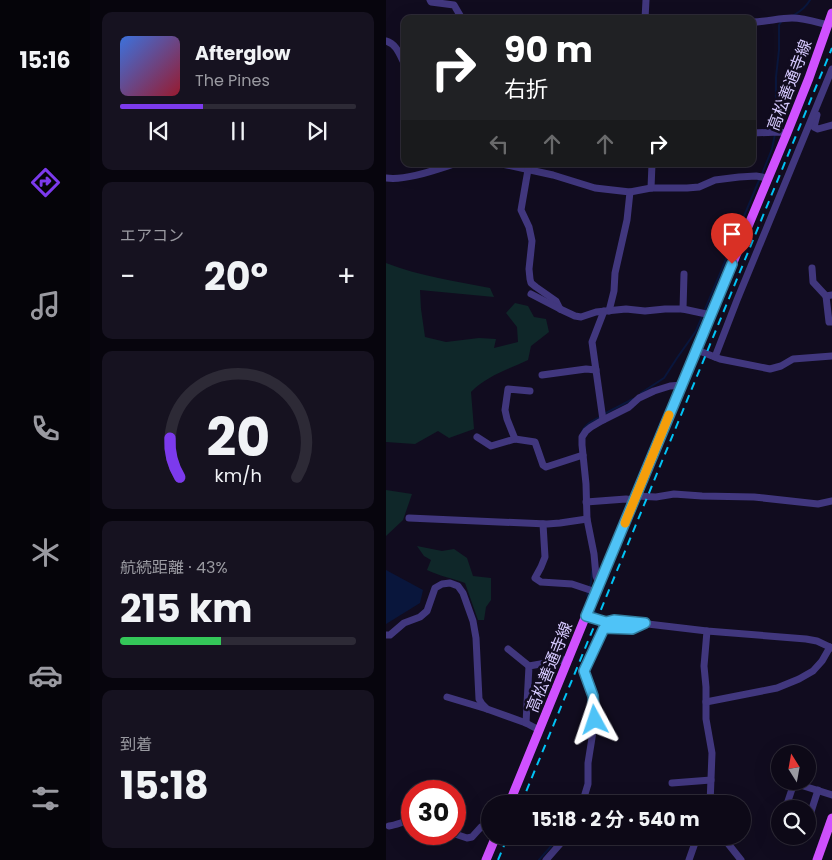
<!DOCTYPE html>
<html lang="ja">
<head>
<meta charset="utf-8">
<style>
	body { margin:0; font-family:Poppins,"Noto Sans JP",sans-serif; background:#161220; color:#f1f3f6; height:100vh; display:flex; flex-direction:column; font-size:19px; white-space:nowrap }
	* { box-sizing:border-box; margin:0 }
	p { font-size:16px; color:#9a9aa1 }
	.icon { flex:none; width:28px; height:28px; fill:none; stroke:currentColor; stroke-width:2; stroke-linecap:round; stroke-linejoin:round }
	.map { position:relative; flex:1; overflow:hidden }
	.panel { display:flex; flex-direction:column; gap:12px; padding:12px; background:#07050d; width:296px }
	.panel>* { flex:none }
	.guide { position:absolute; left:15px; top:15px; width:355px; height:152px; border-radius:10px; box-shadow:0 5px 20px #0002,0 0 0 1px #2d2a36; background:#202124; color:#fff; overflow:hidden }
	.needle { width:32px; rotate:349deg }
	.buttons { position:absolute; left:385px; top:745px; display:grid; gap:10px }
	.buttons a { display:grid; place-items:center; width:45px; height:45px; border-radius:50%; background:#0d0917; box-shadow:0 5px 20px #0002,0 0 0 1px #2d2a36; font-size:25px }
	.speed { position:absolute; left:15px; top:780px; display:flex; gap:10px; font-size:25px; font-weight:700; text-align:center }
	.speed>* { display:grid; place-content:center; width:65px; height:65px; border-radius:50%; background:#0d0917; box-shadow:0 5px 20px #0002,0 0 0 1px #2d2a36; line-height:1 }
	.speed .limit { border:8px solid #d22; background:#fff; color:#111 }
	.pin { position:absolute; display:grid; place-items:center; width:42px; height:42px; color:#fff; margin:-51px -21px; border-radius:50% 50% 50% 0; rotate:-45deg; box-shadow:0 0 5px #0007 }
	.pin .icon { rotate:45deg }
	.me { position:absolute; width:55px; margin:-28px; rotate:355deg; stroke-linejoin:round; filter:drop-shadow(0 0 4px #0008) }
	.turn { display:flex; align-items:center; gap:18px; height:105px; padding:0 20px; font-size:22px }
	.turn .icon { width:65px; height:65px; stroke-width:2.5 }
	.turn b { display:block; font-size:35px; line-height:42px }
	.lanes { display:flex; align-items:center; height:48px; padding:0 20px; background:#0003; justify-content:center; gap:25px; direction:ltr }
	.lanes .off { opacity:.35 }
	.big { font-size:38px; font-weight:700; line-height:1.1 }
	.panel .tile { flex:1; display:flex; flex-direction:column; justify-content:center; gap:8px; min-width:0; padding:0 18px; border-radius:10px; background:#161220 }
	.panel .dial { align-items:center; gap:0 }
	.dial svg { height:130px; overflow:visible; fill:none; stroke:#2d2a36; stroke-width:7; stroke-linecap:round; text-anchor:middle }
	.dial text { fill:#f1f3f6; stroke:none }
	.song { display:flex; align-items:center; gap:15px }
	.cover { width:60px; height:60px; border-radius:8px; background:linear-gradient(135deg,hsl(220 70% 55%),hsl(350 70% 35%)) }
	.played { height:5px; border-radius:2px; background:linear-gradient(90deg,#7c3aed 35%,#2d2a36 35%) }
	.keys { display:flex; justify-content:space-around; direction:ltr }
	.heat { display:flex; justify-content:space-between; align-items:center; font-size:28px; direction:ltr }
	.charge { height:8px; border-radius:4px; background:linear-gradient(90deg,#34c759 43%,#2d2a36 0) }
	.trip { position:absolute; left:95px; top:795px; width:270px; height:50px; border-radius:25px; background:#0d0917; box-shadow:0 5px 20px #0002,0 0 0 1px #2d2a36; font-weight:700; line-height:50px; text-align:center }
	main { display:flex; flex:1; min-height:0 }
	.tab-bar { display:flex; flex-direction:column; width:90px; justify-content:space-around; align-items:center; background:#050409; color:#9a9aa1 }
	.tab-bar .icon { width:35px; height:35px }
	.tab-bar .current { color:#7c3aed }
	.tab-bar b { font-size:22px; color:#f1f3f6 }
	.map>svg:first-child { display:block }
	.green { fill:#0f2729 }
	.water { fill:#09163c }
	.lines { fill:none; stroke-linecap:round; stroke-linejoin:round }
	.stream { stroke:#09163c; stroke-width:2 }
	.minor { stroke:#41377e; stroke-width:7 }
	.major { stroke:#d051ff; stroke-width:9 }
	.rail { stroke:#00c3f5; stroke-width:2; stroke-dasharray:8 6; stroke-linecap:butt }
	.route-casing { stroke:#337fa1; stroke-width:12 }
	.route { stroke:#4fc3f7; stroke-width:9 }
	.slow { stroke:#f59e0b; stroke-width:9 }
	.labels { text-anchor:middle; stroke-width:5; stroke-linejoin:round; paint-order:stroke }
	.street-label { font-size:16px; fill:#d6caff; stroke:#110c1f }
</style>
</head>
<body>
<main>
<nav class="tab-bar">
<b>15:16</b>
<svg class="icon current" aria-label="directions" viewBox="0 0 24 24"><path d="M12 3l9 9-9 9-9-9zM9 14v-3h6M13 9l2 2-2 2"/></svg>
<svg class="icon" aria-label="music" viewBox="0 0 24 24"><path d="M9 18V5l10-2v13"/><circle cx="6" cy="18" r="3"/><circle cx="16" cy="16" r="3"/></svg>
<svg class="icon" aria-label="phone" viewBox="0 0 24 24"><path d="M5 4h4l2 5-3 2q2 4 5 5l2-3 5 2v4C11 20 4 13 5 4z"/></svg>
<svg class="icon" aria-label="climate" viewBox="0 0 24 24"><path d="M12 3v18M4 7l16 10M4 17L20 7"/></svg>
<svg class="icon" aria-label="car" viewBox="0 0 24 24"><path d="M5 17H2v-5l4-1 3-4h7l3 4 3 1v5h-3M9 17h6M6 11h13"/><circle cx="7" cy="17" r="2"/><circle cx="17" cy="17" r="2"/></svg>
<svg class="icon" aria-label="filters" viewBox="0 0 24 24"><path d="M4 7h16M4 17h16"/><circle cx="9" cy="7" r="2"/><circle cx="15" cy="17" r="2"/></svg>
</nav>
<section class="panel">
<div class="tile">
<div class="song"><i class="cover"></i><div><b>Afterglow</b><p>The Pines</p></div></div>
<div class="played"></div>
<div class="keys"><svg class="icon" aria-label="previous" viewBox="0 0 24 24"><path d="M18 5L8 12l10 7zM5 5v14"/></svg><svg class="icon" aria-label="pause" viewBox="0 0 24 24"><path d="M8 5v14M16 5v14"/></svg><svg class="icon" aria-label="next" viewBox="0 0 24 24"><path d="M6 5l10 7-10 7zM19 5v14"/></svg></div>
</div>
<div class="tile"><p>エアコン</p>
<div class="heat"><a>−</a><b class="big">20°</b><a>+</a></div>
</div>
<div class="tile dial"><svg viewBox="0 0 100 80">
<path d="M14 69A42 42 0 1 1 86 69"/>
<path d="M14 69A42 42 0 0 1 8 45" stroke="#7c3aed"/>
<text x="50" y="56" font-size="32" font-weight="700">20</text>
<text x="50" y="72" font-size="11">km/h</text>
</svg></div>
<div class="tile"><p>航続距離 · 43%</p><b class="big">215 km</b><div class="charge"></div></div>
<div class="tile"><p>到着</p><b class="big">15:18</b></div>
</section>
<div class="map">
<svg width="446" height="860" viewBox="0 0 446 860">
	<rect width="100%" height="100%" fill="#110c1f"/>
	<g class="green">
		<path d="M0,263C33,276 69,281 104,288L108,297L34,290L35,309L39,337L60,342L93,338L110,339L108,348L132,342L131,327L120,313L129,303L142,306L148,317L160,319L163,332L145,346L142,360C123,369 100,376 85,392L88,429L63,438L52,431L29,444L0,442Z"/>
		<path d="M0,490L26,494L17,520L0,536Z"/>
		<path d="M31,546L56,551L68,549L81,558L87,576L105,578V600L100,607L98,620H92L79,583C66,578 53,576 41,570L45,560L38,556Z"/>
	</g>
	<path class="water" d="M0,570L37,590L34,603L0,624Z"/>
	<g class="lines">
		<g class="stream">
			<path d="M408,15C415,11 420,7 424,0"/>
			<path d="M390,129V77L393,50V25L395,22"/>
			<path d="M376,174L386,149L389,134"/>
			<path d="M255,393L278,378L291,358L310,331L374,178"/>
			<path d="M218,414L247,399"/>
			<path d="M195,435C197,425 206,421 214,417"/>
			<path d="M203,600L201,595L205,583L206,571"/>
			<path d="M206,607L213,617"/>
			<path d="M203,667L202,670L211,692V701"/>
			<path d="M153,860L174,836"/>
		</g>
		<g class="minor">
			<path d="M44,0L45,2L68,5L75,17"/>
			<path d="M259,19L260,0"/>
			<path d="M366,22C380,22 393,18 406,18C418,18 430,22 442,25"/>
			<path d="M0,41C11,44 14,56 19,65"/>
			<path d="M431,115L428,127L432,129L446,125"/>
			<path d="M366,133L393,132L401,133"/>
			<path d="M116,164L167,175L209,188L244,192L265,188H301L313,187L329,180L353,177L370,176L382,178"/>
			<path d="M143,164L135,210L143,227L146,241L143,269L144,279L145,283L150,287L170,301L174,309"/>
			<path d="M0,178C19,181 49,170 68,164"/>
			<path d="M265,188L266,164"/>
			<path d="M426,268L427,282L440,296L446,295"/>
			<path d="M145,294L174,309L189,316L195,317L210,312L240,309L259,311L279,309H297L325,315"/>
			<path d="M440,296L443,322H446"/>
			<path d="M297,309L298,274"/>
			<path d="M223,311L228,291L229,273L241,220L244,192"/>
			<path d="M311,350L334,359L384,369L395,366L407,359L446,356"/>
			<path d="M329,357L351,300L446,69"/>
			<path d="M156,375L200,369L210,370"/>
			<path d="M217,420L206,342L218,311"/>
			<path d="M91,437L105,446L129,439L149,442L157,465L160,467L197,455"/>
			<path d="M129,439L121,419L119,410L122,389L144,391"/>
			<path d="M250,496L270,497L288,494L316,496L368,497L432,504L446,501"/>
			<path d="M200,502L240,499L248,500"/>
			<path d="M23,518L161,524L174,523L201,519"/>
			<path d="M157,524L159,557L155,567L149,578L155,582L186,584L210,592"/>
			<path d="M213,583L210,576L208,554L201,519L200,484L196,445V437L200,431L205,427L217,420L243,407L253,398L268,391L284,386L296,385"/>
			<path d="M200,616L220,622L228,620L321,631L420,639L431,641L446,648"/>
			<path d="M321,631L318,666L320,687V719L326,753L324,804"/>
			<path d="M0,635H4L18,623L34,617L41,611L49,588L56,584L64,583L72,586L77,593L87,621L90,638L93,699L96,704L101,709L140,723L153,730"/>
			<path d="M122,649L143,666"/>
			<path d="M61,697L101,709"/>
			<path d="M320,702L391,688L413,679L427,671L436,661L444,647"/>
			<path d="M140,723L143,666L183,659"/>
			<path d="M286,783L325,780"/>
			<path d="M196,804L202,784V763L209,719L207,696L198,671L218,628L247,629L257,624"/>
			<path d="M401,809L400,807L408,783L446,795"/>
			<path d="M421,818H423L432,790"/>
			<path d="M3,826C11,825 18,821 26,820"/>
			<path d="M69,834L81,838L86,837L95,827L104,830"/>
			<path d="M336,836L355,860"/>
			<path d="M160,860L181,836"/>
			<path d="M303,860L310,840V836"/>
		</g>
		<g class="major">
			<path d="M123,804L212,586L401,133L423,78L446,13"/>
			<path d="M100,860L110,836"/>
			<path d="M431,860L446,818"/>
		</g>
		<g class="rail">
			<path d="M135,804L446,48"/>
			<path d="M112,860L122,836"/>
		</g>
	</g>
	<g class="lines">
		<defs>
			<path id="route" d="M209,720L207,696L198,671L218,628L246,629L259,623L228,620L220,622L200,616L346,264"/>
		</defs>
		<use href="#route" class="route-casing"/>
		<use href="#route" class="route"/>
		<path class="slow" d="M239,523L283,415"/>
	</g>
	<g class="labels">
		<g class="street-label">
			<text transform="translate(403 85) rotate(-69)" y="6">高松善通寺線</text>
			<text transform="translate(163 667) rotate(-68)" y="6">高松善通寺線</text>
		</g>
	</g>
</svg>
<div class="buttons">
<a><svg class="needle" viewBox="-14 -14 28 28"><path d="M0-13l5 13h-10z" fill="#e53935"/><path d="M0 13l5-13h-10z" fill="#9a9aa1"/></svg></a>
<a><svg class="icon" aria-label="search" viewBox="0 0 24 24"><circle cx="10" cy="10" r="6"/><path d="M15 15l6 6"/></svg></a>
</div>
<div class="speed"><div class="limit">30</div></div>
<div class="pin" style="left:346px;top:264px;background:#d93025"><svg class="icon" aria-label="arrive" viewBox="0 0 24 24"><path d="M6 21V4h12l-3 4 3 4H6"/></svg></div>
<svg class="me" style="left:209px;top:720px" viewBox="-20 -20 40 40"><path d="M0-17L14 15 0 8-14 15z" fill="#4fc3f7" stroke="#fff" stroke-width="4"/></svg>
<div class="trip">15:18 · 2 分 · 540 m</div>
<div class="guide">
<div class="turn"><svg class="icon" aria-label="right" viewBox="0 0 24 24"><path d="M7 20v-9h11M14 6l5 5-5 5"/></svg><div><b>90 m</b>右折</div></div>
<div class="lanes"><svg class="icon off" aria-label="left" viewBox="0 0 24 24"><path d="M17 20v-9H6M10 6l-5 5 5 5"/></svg><svg class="icon off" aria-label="ahead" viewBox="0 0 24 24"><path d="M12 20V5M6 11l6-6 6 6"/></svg><svg class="icon off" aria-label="ahead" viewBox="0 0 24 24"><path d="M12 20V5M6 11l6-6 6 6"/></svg><svg class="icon" aria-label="right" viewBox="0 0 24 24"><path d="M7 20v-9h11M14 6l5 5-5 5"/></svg></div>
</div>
</div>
</main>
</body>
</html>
